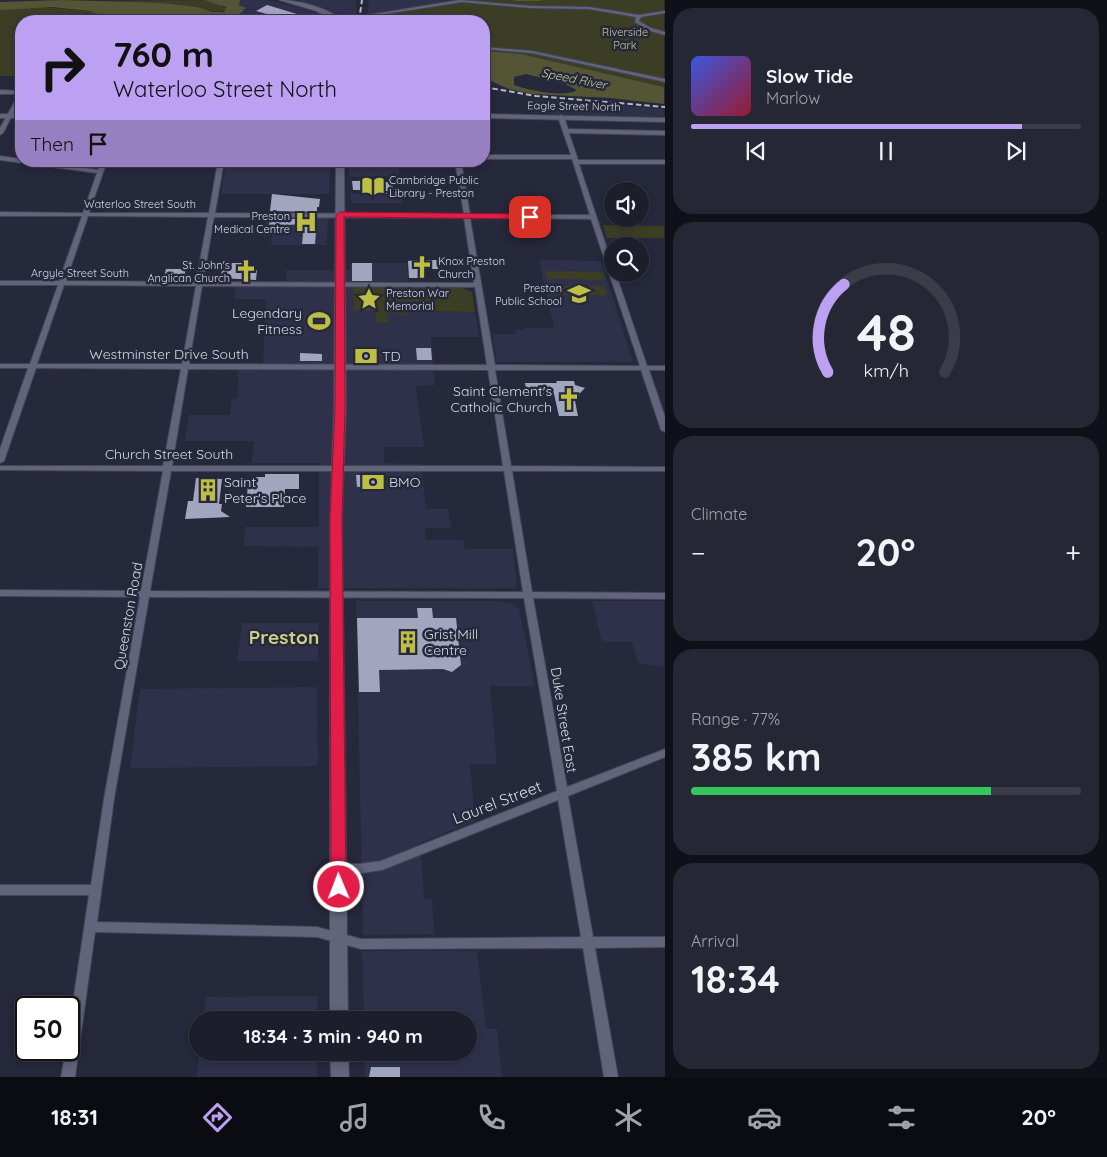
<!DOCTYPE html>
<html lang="en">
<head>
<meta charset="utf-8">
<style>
	body { margin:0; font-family:Quicksand,sans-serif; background:#252734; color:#f1f3f6; height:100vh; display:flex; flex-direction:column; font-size:19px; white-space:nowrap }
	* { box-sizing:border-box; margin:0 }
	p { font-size:16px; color:#a0a2a9 }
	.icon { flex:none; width:28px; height:28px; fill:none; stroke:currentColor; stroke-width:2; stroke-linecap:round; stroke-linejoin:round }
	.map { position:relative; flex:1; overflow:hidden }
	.side { display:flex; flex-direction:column; gap:8px; padding:8px; background:#0f1018; width:442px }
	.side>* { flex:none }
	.banner { position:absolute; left:15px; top:15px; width:475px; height:152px; border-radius:20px; box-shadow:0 2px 8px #0003,0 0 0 1px #3a3c48; background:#bca0f2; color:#111; overflow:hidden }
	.fabs { position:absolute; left:604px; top:182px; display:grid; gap:10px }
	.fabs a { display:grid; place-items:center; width:45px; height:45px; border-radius:50%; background:#1c1e2c; box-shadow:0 2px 8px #0003,0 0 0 1px #3a3c48; font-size:25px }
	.speed { position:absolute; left:15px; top:996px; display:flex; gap:10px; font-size:25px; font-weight:700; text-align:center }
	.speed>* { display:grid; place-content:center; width:65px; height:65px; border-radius:50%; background:#1c1e2c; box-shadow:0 2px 8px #0003,0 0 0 1px #3a3c48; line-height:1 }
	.speed .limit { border:2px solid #111; border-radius:8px; background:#fff; color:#111 }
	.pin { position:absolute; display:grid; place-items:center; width:42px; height:42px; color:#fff; margin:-21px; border-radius:10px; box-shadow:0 2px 8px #0006 }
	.me { position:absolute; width:55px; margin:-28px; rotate:359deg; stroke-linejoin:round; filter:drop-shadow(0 0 4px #0008) }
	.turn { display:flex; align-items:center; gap:18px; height:105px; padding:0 15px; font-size:22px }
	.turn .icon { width:65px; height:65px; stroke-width:2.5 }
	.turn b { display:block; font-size:35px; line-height:42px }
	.then { display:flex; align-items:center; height:48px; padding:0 15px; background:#0003; gap:10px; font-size:19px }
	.big { font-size:38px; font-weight:800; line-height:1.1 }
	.side .card { flex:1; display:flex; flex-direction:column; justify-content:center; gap:8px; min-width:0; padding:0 18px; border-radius:20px; background:#252734 }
	.side .dial { align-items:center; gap:0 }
	.dial svg { height:130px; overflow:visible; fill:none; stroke:#3a3c48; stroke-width:7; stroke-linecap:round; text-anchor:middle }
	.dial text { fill:#f1f3f6; stroke:none }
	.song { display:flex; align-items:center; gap:15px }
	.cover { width:60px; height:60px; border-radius:8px; background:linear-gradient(135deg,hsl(230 70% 55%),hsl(350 70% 35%)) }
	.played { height:5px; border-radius:2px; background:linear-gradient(90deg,#bca0f2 85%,#3a3c48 85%) }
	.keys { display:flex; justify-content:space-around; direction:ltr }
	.heat { display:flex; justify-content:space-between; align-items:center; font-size:28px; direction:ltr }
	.charge { height:8px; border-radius:4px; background:linear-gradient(90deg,#34c759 77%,#3a3c48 0) }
	.trip { position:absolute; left:189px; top:1011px; width:288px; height:50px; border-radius:25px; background:#1c1e2c; box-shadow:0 2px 8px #0003,0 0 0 1px #3a3c48; font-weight:800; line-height:50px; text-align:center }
	.dock { display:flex; height:80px; justify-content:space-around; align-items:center; background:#0b0c12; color:#a0a2a9 }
	.dock .icon { width:35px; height:35px }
	.dock .selected { color:#bca0f2 }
	.dock b { font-size:22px; color:#f1f3f6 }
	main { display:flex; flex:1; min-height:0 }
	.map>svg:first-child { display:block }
	.built { fill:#2f314a }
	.green { fill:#3b3d25 }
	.water { fill:#545535; fill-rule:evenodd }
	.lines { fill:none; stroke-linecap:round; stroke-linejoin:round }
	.stream { stroke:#545535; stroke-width:2 }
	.building { fill:#a2a5be }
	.minor-casing { stroke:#434455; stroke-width:2 }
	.tertiary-casing { stroke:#434455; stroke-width:2 }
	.secondary-casing { stroke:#434455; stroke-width:2 }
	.minor { fill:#61647a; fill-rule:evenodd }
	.tertiary { fill:#61647a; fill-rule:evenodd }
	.secondary { fill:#61647a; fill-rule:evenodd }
	.rail { stroke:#b5b7c5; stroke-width:2; stroke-dasharray:5.5 3; stroke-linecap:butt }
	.route { fill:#e11d48; stroke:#92132f }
	.labels { text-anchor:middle; stroke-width:5; stroke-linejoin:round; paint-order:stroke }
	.far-park-label { font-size:11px; fill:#c4c88c; stroke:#26283b }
	.far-street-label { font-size:11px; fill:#d6d8e5; stroke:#26283b }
	.far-poi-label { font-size:11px; fill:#d6d8e5; stroke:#26283b; text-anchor:start }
	.far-water-label { font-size:12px; font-style:italic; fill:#c9cd91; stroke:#26283b }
	.poi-label { font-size:14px; fill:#d6d8e5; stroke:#26283b; text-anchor:start }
	.street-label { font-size:14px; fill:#d6d8e5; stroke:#26283b }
	.near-street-label { font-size:16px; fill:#d6d8e5; stroke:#26283b }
	.district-label { font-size:19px; font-weight:bold; fill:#ccd183; stroke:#26283b }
</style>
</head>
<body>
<main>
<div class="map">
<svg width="665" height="1077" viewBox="0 0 665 1077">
	<rect width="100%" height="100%" fill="#26283b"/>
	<g class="built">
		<path d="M240,0H269L318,13L332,21H232L245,8L239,5Z"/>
		<path d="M297,0H356V15L344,16Z"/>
		<path d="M369,0H489L453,1L367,14Z"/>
		<path d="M529,99L664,109V118L532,113Z"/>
		<path d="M282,161H331L329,194H221L225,168H281Z"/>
		<path d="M349,161H393V168H399V176L349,177Z"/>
		<path d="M350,194H401L402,203H351Z"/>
		<path d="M266,217H328L327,245H271L272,236H263Z"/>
		<path d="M539,260L601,261L633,362H497L492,334H516L515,330H525V328H554Z"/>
		<path d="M350,263H407L408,281L352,282L354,311L475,312L479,337H431L435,385L416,386L424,447H384V463L421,464L426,509H448L451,528H425L426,540H463L465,549H513L517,588H318V547L244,546L245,527H319V463H252L254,441H185L189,415H230L231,399H237L239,363H263L266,299H234L236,281H286V270H350Z"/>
		<path d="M356,601H497L513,604L519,609L535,686H490L497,764H470L475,821L420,843L424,898L432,899L434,934L363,935Z"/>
		<path d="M592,601H664V665L661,667L638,663L632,642H602Z"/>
		<path d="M242,623H318V661H237Z"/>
		<path d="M317,687L318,766L130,768L140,689Z"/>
		<path d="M362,951H477L486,1029H497L502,1077H365L364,1053L468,1052V1020H364Z"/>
		<path d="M318,996L317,1020H203L206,997Z"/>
		<path d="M199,1053H317V1077H197Z"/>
	</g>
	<g class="green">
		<path d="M204,0L220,4L227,10L219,12L163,3H107L97,1Z"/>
		<path d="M471,0H664V87L521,54L484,51V21H362V18Z"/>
		<path d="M32,6L89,11L120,21H21V76H0V10Z"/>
		<path d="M146,15L213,19L212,21H153L142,17Z"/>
		<path d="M603,225L664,226V238H607Z"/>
		<path d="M545,271L603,272L605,280L547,279Z"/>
		<path d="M548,286H605L607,295H550Z"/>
		<path d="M352,287L462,288L472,292L475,312L407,311V316L395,314L392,311L386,317L390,322H376L375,311H354Z"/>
	</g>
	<g class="water">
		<path d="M63,0L163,3L196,7L213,12H224L226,7L204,0H240L239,5L246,8L232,21H212L213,19L208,17L165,15L142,17L153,21H120L89,11L52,7L0,10V2Z"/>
		<path d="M484,51L521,54L664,87V104L610,98L532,94L509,89L484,78ZM526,74L565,84L577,90C565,98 527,90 514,85V77Z"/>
	</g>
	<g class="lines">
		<path class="stream" d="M515,0H541"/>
	</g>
	<g class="building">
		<path d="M267,5L297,14L284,19L256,11Z"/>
		<path d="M382,180V182H392L393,191H385L387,194H361V190H353L352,181H354Z"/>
		<path d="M272,194L320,199L319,207H317V212L270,211Z"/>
		<path d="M270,219H317L315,244H302L304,224L269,226Z"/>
		<path d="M417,260H437L438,269H423L425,278H409L408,261Z"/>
		<path d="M224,263H242L241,270H257L256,280L220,278Z"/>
		<rect x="352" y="263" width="20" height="18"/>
		<path d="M166,269H186L184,278H164Z"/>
		<path d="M416,348H431L432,360H417Z"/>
		<path d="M354,350H377L378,362H354Z"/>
		<path d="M300,353L322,354V361H300Z"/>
		<path d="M556,381H574L575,385L585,388L576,397L577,401H575L578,416H559L554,394H527L525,383H557Z"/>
		<path d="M265,474H299V489H285L284,507H246L248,484H251V477H265Z"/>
		<path d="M356,475H383L384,486L357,487Z"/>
		<path d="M196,478L222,479L219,504H222L221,511L230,517L185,519L188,501H193Z"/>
		<path d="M417,608H432L433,618H456L461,665L452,672L443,669L379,670L380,692H359L357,618H418Z"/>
		<path d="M371,1067H400V1077H369Z"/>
	</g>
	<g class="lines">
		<defs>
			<g id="minor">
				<path d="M460,0L531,6L589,7L639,15L665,11V13L641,17L639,21L651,28L665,32V35L647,30L635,22L636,17L589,9L531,8L462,2L340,21L337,20Z"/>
				<path d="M484,47L532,51L665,79V82L532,53L484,49Z"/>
				<path d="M0,90L21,91V98L3,133L0,135V128L19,94H0Z"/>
				<path d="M561,115L564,117L568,129L665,131V135L569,133L578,160H665V164H579L612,264V274H616L647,366H665V370H649L665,417V432L661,430L641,370H495L511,466L665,467V471H512L532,592L665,593V599L533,598L567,787L665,749V757L568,796L593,937H665V947L595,948L618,1077H604L583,948L361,949L317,937L95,932L75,1077H61L66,1050H69V1029L89,895H0V885H91L104,799L140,597L0,596V590L141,591L163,471L0,470V466H163L181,369L36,368L4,461L0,463V449L28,368H0V364H30L58,285H0V281H59L82,216H0V212L83,213L97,173L0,160V156L21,159V161H37L98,170L101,161H107L89,213H209L218,161H224L215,213L464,214L455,161H461L470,215H590L572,159H484V155H571L558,117ZM88,216L208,217L196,282L66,281ZM214,217L464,218L474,283L203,282ZM470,218L591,219L640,366L495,365ZM64,285L196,286L182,364H37ZM202,286L475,287L487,365L189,364ZM188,369L488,370L503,466H172ZM171,471H504L523,592L150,591ZM149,597L524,598L557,791L381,861L359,864H339L335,866L333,869L335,872C350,877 367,872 382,870L558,800L581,937L361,939L317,927L97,922L114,799Z"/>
			</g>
			<rect id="tertiary" x="0" y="114" width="21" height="4"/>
			<g id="secondary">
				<path d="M279,0C300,0 328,8 344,21H336L316,11Z"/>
				<path d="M484,114L665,118V122L484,118Z"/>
				<path d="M336,161H344L346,407L342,518L348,1020H330V518L334,407Z"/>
				<path d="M330,1052H348L349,1077H331Z"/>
			</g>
		</defs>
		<use href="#minor" class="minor-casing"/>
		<use href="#tertiary" class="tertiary-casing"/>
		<use href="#secondary" class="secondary-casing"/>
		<use href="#minor" class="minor"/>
		<use href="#tertiary" class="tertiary"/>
		<use href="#secondary" class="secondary"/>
		<g class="rail">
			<path d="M359,21L362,0"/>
			<path d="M484,87L536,96L665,107"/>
		</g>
	</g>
	<path class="route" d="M340,212L530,214L534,217L530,219L344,217L345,407L342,518L346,887L344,892L339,893L334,892L331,887L330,518L335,407L336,215Z"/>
	<defs>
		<symbol id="library-bare" viewBox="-9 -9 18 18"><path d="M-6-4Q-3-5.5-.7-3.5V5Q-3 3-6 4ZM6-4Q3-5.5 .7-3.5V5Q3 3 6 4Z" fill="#bcbf44" stroke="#26283b" stroke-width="2.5" paint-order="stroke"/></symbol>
		<symbol id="hospital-bare" viewBox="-9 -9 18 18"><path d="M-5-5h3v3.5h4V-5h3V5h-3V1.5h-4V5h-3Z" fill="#bcbf44" stroke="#26283b" stroke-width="2.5" paint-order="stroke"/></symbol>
		<symbol id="church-bare" viewBox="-9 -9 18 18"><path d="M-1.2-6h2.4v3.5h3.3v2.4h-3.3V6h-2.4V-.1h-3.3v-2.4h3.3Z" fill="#bcbf44" stroke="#26283b" stroke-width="2.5" paint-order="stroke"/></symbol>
		<symbol id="school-bare" viewBox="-9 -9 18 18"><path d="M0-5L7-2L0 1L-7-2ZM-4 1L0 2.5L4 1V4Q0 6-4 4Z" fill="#bcbf44" stroke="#26283b" stroke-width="2.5" paint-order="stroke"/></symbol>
		<symbol id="sight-bare" viewBox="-9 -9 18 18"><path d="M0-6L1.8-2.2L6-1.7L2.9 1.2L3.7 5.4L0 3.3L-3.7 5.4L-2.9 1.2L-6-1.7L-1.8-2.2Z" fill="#bcbf44" stroke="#26283b" stroke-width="2.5" paint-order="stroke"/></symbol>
		<symbol id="stadium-bare" viewBox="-9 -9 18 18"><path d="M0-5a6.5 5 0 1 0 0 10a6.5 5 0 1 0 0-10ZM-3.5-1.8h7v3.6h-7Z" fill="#bcbf44" stroke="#26283b" stroke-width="2.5" paint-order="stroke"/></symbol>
		<symbol id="bank-bare" viewBox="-9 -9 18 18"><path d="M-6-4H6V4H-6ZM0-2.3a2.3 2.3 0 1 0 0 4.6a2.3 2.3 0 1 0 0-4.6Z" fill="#bcbf44" stroke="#26283b" stroke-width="2.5" paint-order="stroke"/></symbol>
		<symbol id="building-bare" viewBox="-9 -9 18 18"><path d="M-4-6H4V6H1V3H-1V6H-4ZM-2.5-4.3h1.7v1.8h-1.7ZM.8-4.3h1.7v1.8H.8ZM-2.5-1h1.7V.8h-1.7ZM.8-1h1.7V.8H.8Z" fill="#bcbf44" stroke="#26283b" stroke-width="2.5" paint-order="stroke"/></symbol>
	</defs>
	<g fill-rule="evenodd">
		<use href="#library-bare" x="357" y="170" width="32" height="32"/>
		<use href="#hospital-bare" x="290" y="206" width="32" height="32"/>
		<use href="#church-bare" x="406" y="251" width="32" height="32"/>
		<use href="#church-bare" x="230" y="255" width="32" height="32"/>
		<use href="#school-bare" x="563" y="278" width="32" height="32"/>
		<use href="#sight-bare" x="353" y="283" width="32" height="32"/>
		<use href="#stadium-bare" x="303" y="305" width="32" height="32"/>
		<use href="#bank-bare" x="350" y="340" width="32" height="32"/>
		<use href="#church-bare" x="553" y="383" width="32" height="32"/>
		<use href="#bank-bare" x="357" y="466" width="32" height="32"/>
		<use href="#building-bare" x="192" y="474" width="32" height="32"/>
		<use href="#building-bare" x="392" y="626" width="32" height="32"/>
	</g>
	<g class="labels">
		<g class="far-park-label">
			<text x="625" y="36">Riverside<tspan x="625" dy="13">Park</tspan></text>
		</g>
		<g class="far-street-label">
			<text transform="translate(574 106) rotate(1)" y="4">Eagle Street North</text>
			<text x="140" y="208">Waterloo Street South</text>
			<text x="80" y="277">Argyle Street South</text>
		</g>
		<g class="far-poi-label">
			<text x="389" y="184">Cambridge Public<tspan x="389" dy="13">Library - Preston</tspan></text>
			<text x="290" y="220" text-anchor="end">Preston<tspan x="290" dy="13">Medical Centre</tspan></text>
			<text x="438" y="265">Knox Preston<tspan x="438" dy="13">Church</tspan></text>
			<text x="230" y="269" text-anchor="end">St. John's<tspan x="230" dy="13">Anglican Church</tspan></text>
			<text x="562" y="292" text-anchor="end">Preston<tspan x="562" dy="13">Public School</tspan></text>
			<text x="386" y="297">Preston War<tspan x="386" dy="13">Memorial</tspan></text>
		</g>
		<g class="far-water-label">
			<text transform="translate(574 79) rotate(11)" y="4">Speed River</text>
		</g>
		<g class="poi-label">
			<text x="302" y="318" text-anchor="end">Legendary<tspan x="302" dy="16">Fitness</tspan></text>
			<text x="382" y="361">TD</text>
			<text x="552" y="396" text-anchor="end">Saint Clement's<tspan x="552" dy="16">Catholic Church</tspan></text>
			<text x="224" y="487">Saint<tspan x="224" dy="16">Peter's Place</tspan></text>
			<text x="389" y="487">BMO</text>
			<text x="424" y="639">Grist Mill<tspan x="424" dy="16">Centre</tspan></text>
		</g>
		<g class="street-label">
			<text x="169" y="359">Westminster Drive South</text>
			<text x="169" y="459">Church Street South</text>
			<text transform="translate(128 616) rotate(-80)" y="5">Queenston Road</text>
			<text transform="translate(564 720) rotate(81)" y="5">Duke Street East</text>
		</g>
		<g class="near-street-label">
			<text transform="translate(497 802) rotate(-21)" y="6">Laurel Street</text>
		</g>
		<g class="district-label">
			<text x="284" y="644">Preston</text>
		</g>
	</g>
</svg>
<div class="fabs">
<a><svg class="icon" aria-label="sound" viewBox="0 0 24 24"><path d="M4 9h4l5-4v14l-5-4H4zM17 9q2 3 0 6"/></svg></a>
<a><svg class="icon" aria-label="search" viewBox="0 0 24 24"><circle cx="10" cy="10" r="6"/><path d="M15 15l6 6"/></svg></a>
</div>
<div class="speed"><div class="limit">50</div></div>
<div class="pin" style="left:530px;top:217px;background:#d93025"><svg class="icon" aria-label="arrive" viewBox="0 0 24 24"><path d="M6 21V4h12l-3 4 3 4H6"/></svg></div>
<svg class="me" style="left:339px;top:887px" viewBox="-20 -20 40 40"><circle r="17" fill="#e11d48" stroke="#fff" stroke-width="3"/><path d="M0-11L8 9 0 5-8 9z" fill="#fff"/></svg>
<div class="trip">18:34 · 3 min · 940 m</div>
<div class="banner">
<div class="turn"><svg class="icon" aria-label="right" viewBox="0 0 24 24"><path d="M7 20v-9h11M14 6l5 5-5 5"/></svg><div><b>760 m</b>Waterloo Street North</div></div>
<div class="then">Then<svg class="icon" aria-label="arrive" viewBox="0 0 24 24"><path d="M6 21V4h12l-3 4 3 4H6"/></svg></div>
</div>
</div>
<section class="side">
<div class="card">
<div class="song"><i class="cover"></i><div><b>Slow Tide</b><p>Marlow</p></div></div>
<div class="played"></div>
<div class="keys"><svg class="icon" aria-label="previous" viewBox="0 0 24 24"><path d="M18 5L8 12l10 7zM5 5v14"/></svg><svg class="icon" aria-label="pause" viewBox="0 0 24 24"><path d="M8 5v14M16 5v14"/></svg><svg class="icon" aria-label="next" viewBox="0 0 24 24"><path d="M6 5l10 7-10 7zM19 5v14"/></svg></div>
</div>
<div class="card dial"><svg viewBox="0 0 100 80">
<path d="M14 69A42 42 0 1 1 86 69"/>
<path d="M14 69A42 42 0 0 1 24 15" stroke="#bca0f2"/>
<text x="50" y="56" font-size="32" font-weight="700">48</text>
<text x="50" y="72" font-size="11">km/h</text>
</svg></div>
<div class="card"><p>Climate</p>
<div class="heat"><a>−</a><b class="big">20°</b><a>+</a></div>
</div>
<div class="card"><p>Range · 77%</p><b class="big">385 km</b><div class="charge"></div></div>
<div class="card"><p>Arrival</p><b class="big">18:34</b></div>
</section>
</main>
<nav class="dock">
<b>18:31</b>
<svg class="icon selected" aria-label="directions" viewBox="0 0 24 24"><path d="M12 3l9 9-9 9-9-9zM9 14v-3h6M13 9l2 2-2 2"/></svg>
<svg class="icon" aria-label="music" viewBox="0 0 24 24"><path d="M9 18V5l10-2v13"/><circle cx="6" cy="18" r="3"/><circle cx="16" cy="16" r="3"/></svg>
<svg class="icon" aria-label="phone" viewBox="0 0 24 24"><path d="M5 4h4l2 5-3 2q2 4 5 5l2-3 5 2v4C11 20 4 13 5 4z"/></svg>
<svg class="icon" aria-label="climate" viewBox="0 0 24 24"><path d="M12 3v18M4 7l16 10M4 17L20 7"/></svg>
<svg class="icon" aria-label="car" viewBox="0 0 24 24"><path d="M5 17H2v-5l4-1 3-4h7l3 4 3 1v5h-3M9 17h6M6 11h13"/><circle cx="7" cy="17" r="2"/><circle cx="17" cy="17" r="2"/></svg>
<svg class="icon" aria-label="filters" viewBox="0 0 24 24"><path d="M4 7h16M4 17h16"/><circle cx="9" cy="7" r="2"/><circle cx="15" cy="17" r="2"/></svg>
<b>20°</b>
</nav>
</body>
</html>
